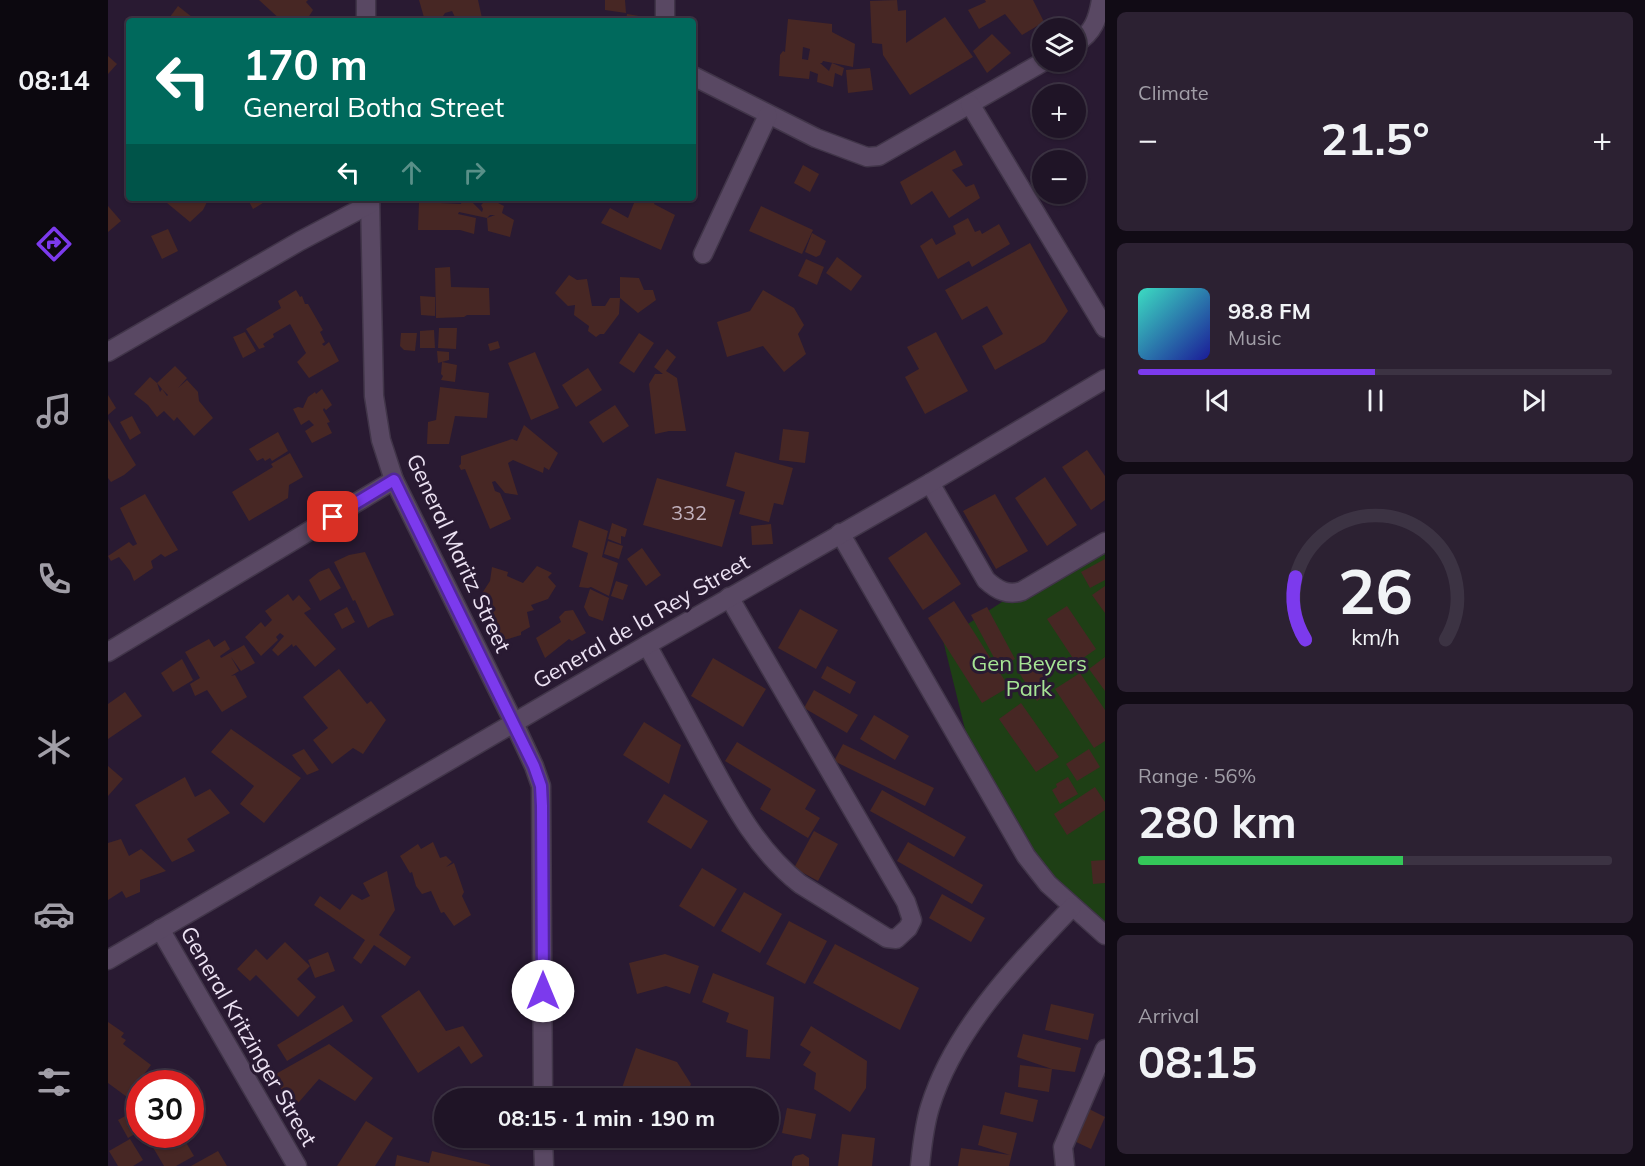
<!DOCTYPE html>
<html lang="en">
<head>
<meta charset="utf-8">
<style>
	body { margin:0; font-family:Mulish,sans-serif; background:#2c2132; color:#f1f3f6; height:100vh; display:flex; flex-direction:column; font-size:22px; white-space:nowrap }
	* { box-sizing:border-box; margin:0 }
	p { font-size:20px; color:#a19ea7 }
	.icon { flex:none; width:33px; height:33px; fill:none; stroke:currentColor; stroke-width:2; stroke-linecap:round; stroke-linejoin:round }
	.map { position:relative; flex:1; overflow:hidden }
	.side { display:flex; flex-direction:column; gap:12px; padding:12px; background:#110b15; width:540px }
	.side>* { flex:none }
	.guide { position:absolute; left:18px; top:18px; width:570px; height:183px; border-radius:6px; box-shadow:0 2px 4px #0004,0 0 0 2px #3c3343; background:#00695c; color:#fff; overflow:hidden }
	.buttons { position:absolute; left:924px; top:18px; display:grid; gap:12px }
	.buttons a { display:grid; place-items:center; width:54px; height:54px; border-radius:50%; background:#1f1426; box-shadow:0 2px 4px #0004,0 0 0 2px #3c3343; font-size:30px }
	.speed { position:absolute; left:18px; top:1070px; display:flex; gap:12px; font-size:30px; font-weight:700; text-align:center }
	.speed>* { display:grid; place-content:center; width:78px; height:78px; border-radius:50%; background:#1f1426; box-shadow:0 2px 4px #0004,0 0 0 2px #3c3343; line-height:1 }
	.speed .limit { border:9px solid #d22; background:#fff; color:#111 }
	.pin { position:absolute; display:grid; place-items:center; width:51px; height:51px; color:#fff; margin:-26px; border-radius:12px; box-shadow:0 3px 9px #0006 }
	.me { position:absolute; width:66px; margin:-33px; rotate:0deg; stroke-linejoin:round; filter:drop-shadow(0 0 4px #0008) }
	.turn { display:flex; align-items:center; gap:21px; height:126px; padding:0 18px; font-size:27px }
	.turn .icon { width:78px; height:78px; stroke-width:2.5 }
	.turn b { display:block; font-size:42px; line-height:51px }
	.lanes { display:flex; align-items:center; height:57px; padding:0 18px; background:#0003; justify-content:center; gap:30px; direction:ltr }
	.lanes .off { opacity:.35 }
	.big { font-size:45px; font-weight:700; line-height:1.1 }
	.side .widget { flex:1; display:flex; flex-direction:column; justify-content:center; gap:9px; min-width:0; padding:0 21px; border-radius:9px; background:#2c2132 }
	.side .dial { align-items:center; gap:0 }
	.dial svg { height:156px; overflow:visible; fill:none; stroke:#3c3343; stroke-width:7; stroke-linecap:round; text-anchor:middle }
	.dial text { fill:#f1f3f6; stroke:none }
	.song { display:flex; align-items:center; gap:18px }
	.cover { width:72px; height:72px; border-radius:9px; background:linear-gradient(135deg,hsl(170 70% 55%),hsl(240 70% 35%)) }
	.played { height:6px; border-radius:3px; background:linear-gradient(90deg,#7c3aed 50%,#3c3343 50%) }
	.keys { display:flex; justify-content:space-around; direction:ltr }
	.heat { display:flex; justify-content:space-between; align-items:center; font-size:33px; direction:ltr }
	.charge { height:9px; border-radius:4px; background:linear-gradient(90deg,#34c759 56%,#3c3343 0) }
	.trip { position:absolute; left:326px; top:1088px; width:345px; height:60px; border-radius:30px; background:#1f1426; box-shadow:0 2px 4px #0004,0 0 0 2px #3c3343; font-weight:700; line-height:60px; text-align:center }
	main { display:flex; flex:1; min-height:0 }
	.tabs { display:flex; flex-direction:column; width:108px; justify-content:space-around; align-items:center; background:#0c080f; color:#a19ea7 }
	.tabs .icon { width:42px; height:42px }
	.tabs .on { color:#7c3aed }
	.tabs b { font-size:27px; color:#f1f3f6 }
	.map>svg:first-child { display:block }
	.green { fill:#1e3f15 }
	.building { fill:#472724; fill-rule:evenodd }
	.lines { fill:none; stroke-linecap:round; stroke-linejoin:round }
	.street-casing { stroke:#413549; stroke-width:21 }
	.street { stroke:#594863; stroke-width:18 }
	.route-casing { stroke:#51269a; stroke-width:15 }
	.route { stroke:#7c3aed; stroke-width:10 }
	.labels { text-anchor:middle; stroke-width:6; stroke-linejoin:round; paint-order:stroke }
	.number-label { font-size:20px; fill:#c3b3bf }
	.street-label { font-size:22px; fill:#ece2f3; stroke:#291a32 }
	.park-label { font-size:22px; fill:#a6e595; stroke:#291a32 }
</style>
</head>
<body>
<main>
<nav class="tabs">
<b>08:14</b>
<svg class="icon on" aria-label="directions" viewBox="0 0 24 24"><path d="M12 3l9 9-9 9-9-9zM9 14v-3h6M13 9l2 2-2 2"/></svg>
<svg class="icon" aria-label="music" viewBox="0 0 24 24"><path d="M9 18V5l10-2v13"/><circle cx="6" cy="18" r="3"/><circle cx="16" cy="16" r="3"/></svg>
<svg class="icon" aria-label="phone" viewBox="0 0 24 24"><path d="M5 4h4l2 5-3 2q2 4 5 5l2-3 5 2v4C11 20 4 13 5 4z"/></svg>
<svg class="icon" aria-label="climate" viewBox="0 0 24 24"><path d="M12 3v18M4 7l16 10M4 17L20 7"/></svg>
<svg class="icon" aria-label="car" viewBox="0 0 24 24"><path d="M5 17H2v-5l4-1 3-4h7l3 4 3 1v5h-3M9 17h6M6 11h13"/><circle cx="7" cy="17" r="2"/><circle cx="17" cy="17" r="2"/></svg>
<svg class="icon" aria-label="filters" viewBox="0 0 24 24"><path d="M4 7h16M4 17h16"/><circle cx="9" cy="7" r="2"/><circle cx="15" cy="17" r="2"/></svg>
</nav>
<div class="map">
<svg width="997" height="1166" viewBox="0 0 997 1166">
	<rect width="100%" height="100%" fill="#291a32"/>
	<path class="green" d="M997,542V928L940,884L866,766L835,640L908,593Z"/>
	<g class="building">
		<path d="M151,0H200L198,2L205,10L198,21H174Z"/>
		<path d="M311,0H370L374,18L365,21H349L344,11L337,13L335,16L324,19L323,21H317Z"/>
		<path d="M497,0H517L518,13L497,10Z"/>
		<path d="M789,0L790,11L798,10V43L837,17L865,57L802,95L775,55L774,44L764,43L762,1Z"/>
		<path d="M877,0H925L936,22L914,35L897,14L871,29L860,10L878,2Z"/>
		<path d="M70,6L89,21H59Z"/>
		<path d="M519,14L531,16V21H518Z"/>
		<path d="M453,17V21H421V19Z"/>
		<path d="M680,19L724,24V32L747,44L745,67L715,61L714,63H712L721,71L724,63L736,68L734,76L727,73L725,87L709,82L710,74L702,71L701,79L671,76L672,55L675,51L677,52ZM695,47L702,49L700,60L694,59Z"/>
		<path d="M884,34L903,53L879,73L865,51Z"/>
		<path d="M0,56L9,64L0,74Z"/>
		<path d="M762,68L765,90L740,93L738,70Z"/>
		<path d="M847,150L855,165L844,170L858,187L866,184L872,198L841,218L824,191L803,205L792,182Z"/>
		<path d="M695,165L711,174L702,192L686,183Z"/>
		<path d="M53,198H101L95,210L82,222Z"/>
		<path d="M139,198H163L145,209Z"/>
		<path d="M354,198H370L365,203L374,212L375,209L373,205L380,198L396,206L394,213L406,220L402,237L380,231L379,218L387,215H382L379,218L351,212L350,214L368,218L366,234L352,230H310L311,202L353,204Z"/>
		<path d="M515,198H549L546,204L567,215L553,250L493,223L502,208L520,218L526,203Z"/>
		<path d="M0,206L13,221L0,232Z"/>
		<path d="M653,206L705,230L694,254L641,231Z"/>
		<path d="M860,218L867,232L872,230L874,234L891,224L902,244L864,267L861,261L830,279L812,246L824,238L828,245L848,234L845,226Z"/>
		<path d="M60,229L70,251L54,259L43,236Z"/>
		<path d="M704,233L718,241L712,255L708,257L697,252Z"/>
		<path d="M922,243L960,311L937,342L887,370L874,346L895,334L879,306L854,320L837,290Z"/>
		<path d="M729,257L754,276L743,291L718,273Z"/>
		<path d="M698,259L716,267L709,285L690,276Z"/>
		<path d="M342,267L343,287L381,288L382,315H359L356,317L328,318L327,268Z"/>
		<path d="M461,275L469,280L479,279L484,306H497L502,298H512L511,314L496,334H492L488,337L480,331L481,326L466,315L467,305L460,306L447,293Z"/>
		<path d="M512,277L531,278L536,290H545L548,300L530,313L512,298Z"/>
		<path d="M188,290L192,297L194,296L197,304H200L215,330L212,332L217,342L214,344L216,346L221,342L231,361L201,378L189,362L198,353L182,324L165,334L166,337L155,344L157,347L151,349L138,329L173,308L170,301Z"/>
		<path d="M655,290L686,308L696,325L690,334L698,354L676,372L655,346L619,357L609,322L642,311Z"/>
		<path d="M312,296L327,297V316L313,315Z"/>
		<path d="M331,328H349L348,349L330,348Z"/>
		<path d="M326,330L327,348H312V331Z"/>
		<path d="M137,332L148,351L135,358L125,337Z"/>
		<path d="M828,332L860,391L817,414L797,377L811,369L799,347Z"/>
		<path d="M293,333H309L307,351L296,350L292,346Z"/>
		<path d="M531,333L546,343L526,373L511,363Z"/>
		<path d="M390,341L392,348L382,351L380,344Z"/>
		<path d="M559,349L568,357L558,371L569,378L578,431H561L547,434L541,384L547,374H555L546,367Z"/>
		<path d="M329,351L341,352V360L330,363Z"/>
		<path d="M427,352L451,408L423,420L400,363Z"/>
		<path d="M334,362L349,365L347,382L333,380L335,376L333,374Z"/>
		<path d="M67,366L79,378L70,388L79,380L90,392L91,401L105,418L86,436L69,417L66,421L56,411L49,417L40,405L26,394L42,377L49,383L52,392L54,389L59,396L60,395L54,389L49,383Z"/>
		<path d="M480,368L494,390L468,407L454,385Z"/>
		<path d="M332,387L381,393L379,418L347,416L341,444H319L320,422L328,420Z"/>
		<path d="M214,389L224,405L218,410L216,408L215,410L222,422L219,423L224,433L204,443L197,431L206,425L201,420L193,425L185,409L190,407L195,408L200,397L207,392L208,394Z"/>
		<path d="M0,395L8,408L0,415Z"/>
		<path d="M507,405L521,426L495,443L481,422Z"/>
		<path d="M24,416L33,433L22,440L12,422Z"/>
		<path d="M0,419L28,465L16,475L3,482L0,478Z"/>
		<path d="M416,425L450,453L441,470L436,467L435,473L405,460L400,463L410,495L397,493L387,481L384,482L387,491L392,493L403,519L382,529L357,469L353,470L351,466L353,464V456L404,439L409,441Z"/>
		<path d="M675,429L701,432L697,463L671,460Z"/>
		<path d="M170,432L180,451L164,461L162,458L157,461L155,458L149,461L141,449Z"/>
		<path d="M979,450L997,476V500L983,510L954,467Z"/>
		<path d="M627,452L685,468L675,505L666,503L661,522L631,514L637,492L618,486Z"/>
		<path d="M182,453L195,477L181,485L180,498L141,521L124,492L165,467L163,464Z"/>
		<path d="M937,477L969,525L939,546L907,498Z"/>
		<path d="M549,478L627,500L614,547L535,525Z"/>
		<path d="M37,494L70,550L57,557L53,554L43,561L45,568L26,581L22,571L11,557L3,561L0,556L21,542L25,546L29,544L12,508Z"/>
		<path d="M887,494L920,551L888,569L855,511Z"/>
		<path d="M471,520L500,531L494,557L510,563L501,596L483,587L480,588L471,587L480,553L464,547Z"/>
		<path d="M504,523L519,529L517,537L513,536V544L500,539Z"/>
		<path d="M663,524L665,544L644,545L643,526Z"/>
		<path d="M818,532L853,584L815,610L780,558Z"/>
		<path d="M500,541L515,546L511,559L496,554Z"/>
		<path d="M534,548L553,575L538,586L519,559Z"/>
		<path d="M257,552L286,615L273,620L260,628L247,600L245,601L226,562L241,555Z"/>
		<path d="M997,559V580L982,588L973,572Z"/>
		<path d="M429,566L444,573L440,577L448,586L440,599L423,605L426,610L419,612L422,627L413,632V635L393,641L373,595L382,581L384,567L400,572L399,576L415,583Z"/>
		<path d="M221,568L233,588L212,601L201,580L211,572Z"/>
		<path d="M508,581L520,585L515,600L503,596Z"/>
		<path d="M997,586V613L984,595Z"/>
		<path d="M482,589L501,598L495,621L481,616L476,607Z"/>
		<path d="M180,594L185,601L191,595L203,609L196,613L228,649L207,667L188,645L185,647L184,644L170,656L164,650L176,636L172,633L168,637L170,640L153,656L137,637L153,622L157,627L164,620L157,611Z"/>
		<path d="M846,601L901,687L874,703L820,618Z"/>
		<path d="M959,606L988,649L968,663L939,619Z"/>
		<path d="M239,607L247,622L234,629L226,614Z"/>
		<path d="M879,607L907,659L891,667L863,615Z"/>
		<path d="M692,609L730,630L708,669L670,648Z"/>
		<path d="M465,610L478,633L464,641L461,639L437,658L428,638L453,622L451,617L457,611Z"/>
		<path d="M101,639L106,647L117,640L122,649L112,656L113,658L136,645L147,663L133,671L123,657L131,671L123,676L127,675L139,697L114,712L99,690L87,696L82,684L92,678L77,652Z"/>
		<path d="M997,657V691L981,669Z"/>
		<path d="M605,658L658,689L635,727L583,696Z"/>
		<path d="M74,659L85,680L65,692L53,673Z"/>
		<path d="M928,662L944,689L929,701L910,671Z"/>
		<path d="M719,666L748,682L742,694L713,678Z"/>
		<path d="M231,669L259,704L263,701L278,720L255,754L245,748L224,764L205,740L220,728L195,697Z"/>
		<path d="M972,673L997,710V741L986,748L947,689Z"/>
		<path d="M706,690L750,715L739,733L696,708Z"/>
		<path d="M17,692L34,716L0,739V704Z"/>
		<path d="M913,703L951,757L928,772L891,719Z"/>
		<path d="M766,715L801,736L787,760L752,739Z"/>
		<path d="M536,722L573,745L561,784L515,755Z"/>
		<path d="M123,729L193,778L156,823L132,804L146,786L103,752Z"/>
		<path d="M629,742L708,790L697,809L712,818L700,838L652,809L663,789L617,761Z"/>
		<path d="M735,744L826,788L817,806L726,761Z"/>
		<path d="M196,749L211,770L199,775L184,755Z"/>
		<path d="M981,749L992,767L969,781L958,764Z"/>
		<path d="M0,766L15,779L0,796Z"/>
		<path d="M77,777L87,797L102,789L122,813L79,839L87,851L64,862L27,805Z"/>
		<path d="M960,777L970,794L952,804L944,790L949,787L948,784Z"/>
		<path d="M987,787L997,802V810L959,835L946,814Z"/>
		<path d="M774,790L858,837L846,857L762,811Z"/>
		<path d="M556,794L600,821L583,849L539,822Z"/>
		<path d="M706,831L730,844L710,881L686,868Z"/>
		<path d="M13,839L21,856L33,849L58,871L32,880V892L18,898L14,891L0,900V843Z"/>
		<path d="M325,842L332,858L338,856L344,862L338,867L346,863L356,892L354,896L363,915L346,926L336,912L333,913L323,891L314,894L308,886L304,872L302,873L292,856L310,844L313,849Z"/>
		<path d="M800,842L875,885L864,904L789,861Z"/>
		<path d="M997,860V883L985,884L983,861Z"/>
		<path d="M594,868L629,889L606,927L571,906Z"/>
		<path d="M279,871L287,910L271,935L303,957L297,966L266,945L253,964L245,958L257,940L206,905L212,896L232,910L244,894L254,900L262,896L255,883Z"/>
		<path d="M636,892L674,914L652,953L613,931Z"/>
		<path d="M834,894L877,918L863,942L821,918Z"/>
		<path d="M681,921L719,941L697,984L658,964Z"/>
		<path d="M177,942L202,966L189,979L208,997L190,1017L148,975L142,981L129,969L148,949L159,960Z"/>
		<path d="M727,944L811,988L792,1030L705,983Z"/>
		<path d="M220,952L227,971L207,978L200,960Z"/>
		<path d="M557,954L591,966L582,994L558,986L529,994L521,963Z"/>
		<path d="M605,973L666,997L662,1059L638,1057L640,1030L618,1022L621,1013L594,1002Z"/>
		<path d="M311,990L338,1031L355,1026L375,1056L363,1064L351,1046L310,1073L273,1016Z"/>
		<path d="M943,1004L986,1014L980,1040L937,1030Z"/>
		<path d="M235,1005L245,1021L179,1061L169,1045Z"/>
		<path d="M0,1022L16,1033L13,1037L18,1040L15,1044L43,1065L19,1097L0,1083Z"/>
		<path d="M703,1026L759,1061L758,1088L742,1112L706,1089L708,1073L695,1065L703,1052L692,1045Z"/>
		<path d="M915,1034L973,1048L967,1072L944,1069L941,1092L910,1087L912,1065L944,1069L909,1057Z"/>
		<path d="M221,1044L265,1078L247,1101L211,1079L184,1110L166,1075Z"/>
		<path d="M528,1048L569,1062L583,1084L578,1098H543L514,1088Z"/>
		<path d="M897,1092L930,1100L925,1122L892,1114Z"/>
		<path d="M32,1108V1131L20,1138L10,1120Z"/>
		<path d="M679,1108L708,1114L703,1139L674,1133Z"/>
		<path d="M979,1108L997,1117L983,1149L964,1140Z"/>
		<path d="M258,1121L285,1138L267,1166H229Z"/>
		<path d="M875,1125L909,1133L901,1166H850L853,1148L902,1155L870,1145Z"/>
		<path d="M37,1134H73L86,1156L68,1166H56Z"/>
		<path d="M734,1134L767,1138L764,1166H730Z"/>
		<path d="M22,1139L35,1160L25,1166H10L1,1151Z"/>
		<path d="M110,1151L119,1166H83Z"/>
		<path d="M324,1151L382,1165V1166H287L289,1155L321,1163Z"/>
		<path d="M695,1154L701,1158V1166H684V1161L687,1156Z"/>
	</g>
	<g class="lines">
		<defs>
			<g id="street">
				<path d="M258,0V21"/>
				<path d="M557,0V21"/>
				<path d="M968,43C985,33 990,19 993,0"/>
				<path d="M585,76L708,138L759,157L771,156L935,62"/>
				<path d="M862,104L997,328"/>
				<path d="M262,198L266,396L273,440L286,480L406,723L426,766L433,786L435,1098"/>
				<path d="M595,254L660,115"/>
				<path d="M0,352L192,241L262,204"/>
				<path d="M822,483L878,580C889,590 900,596 914,591L997,542"/>
				<path d="M732,533L918,856L940,884L997,935"/>
				<path d="M539,645C559,681 579,718 598,754C624,802 648,849 692,884L779,938L788,939L800,928L804,920L798,902L621,597"/>
				<path d="M0,652L286,480"/>
				<path d="M52,929L189,1166"/>
				<path d="M0,960L539,645L822,483L997,379"/>
				<path d="M435,1137L436,1166"/>
				<path d="M812,1166C814,1147 816,1126 822,1107C846,1029 909,965 964,907"/>
				<path d="M957,1166L955,1147L997,1049"/>
			</g>
		</defs>
		<use href="#street" class="street-casing"/>
		<use href="#street" class="street"/>
	</g>
	<g class="lines">
		<defs>
			<path id="route" d="M225,517L286,480L426,766L433,786L434,806L435,991"/>
		</defs>
		<use href="#route" class="route-casing"/>
		<use href="#route" class="route"/>
	</g>
	<g class="labels">
		<g class="number-label">
			<text x="581" y="520">332</text>
		</g>
		<g class="street-label">
			<text transform="translate(351 553) rotate(65)" y="8">General Maritz Street</text>
			<text transform="translate(533 621) rotate(-30)" y="8">General de la Rey Street</text>
			<text transform="translate(141 1036) rotate(60)" y="8">General Kritzinger Street</text>
		</g>
		<g class="park-label">
			<text x="921" y="671">Gen Beyers<tspan x="921" dy="25">Park</tspan></text>
		</g>
	</g>
</svg>
<div class="buttons">
<a><svg class="icon" aria-label="layers" viewBox="0 0 24 24"><path d="M12 4l9 5-9 5-9-5zM3 14l9 5 9-5"/></svg></a>
<a>+</a>
<a>−</a>
</div>
<div class="speed"><div class="limit">30</div></div>
<div class="pin" style="left:225px;top:517px;background:#d93025"><svg class="icon" aria-label="arrive" viewBox="0 0 24 24"><path d="M6 21V4h12l-3 4 3 4H6"/></svg></div>
<svg class="me" style="left:435px;top:991px" viewBox="-20 -20 40 40"><circle r="19" fill="#fff"/><path d="M0-13L10 11 0 6-10 11z" fill="#7c3aed"/></svg>
<div class="trip">08:15 · 1 min · 190 m</div>
<div class="guide">
<div class="turn"><svg class="icon" aria-label="left" viewBox="0 0 24 24"><path d="M17 20v-9H6M10 6l-5 5 5 5"/></svg><div><b>170 m</b>General Botha Street</div></div>
<div class="lanes"><svg class="icon" aria-label="left" viewBox="0 0 24 24"><path d="M17 20v-9H6M10 6l-5 5 5 5"/></svg><svg class="icon off" aria-label="ahead" viewBox="0 0 24 24"><path d="M12 20V5M6 11l6-6 6 6"/></svg><svg class="icon off" aria-label="right" viewBox="0 0 24 24"><path d="M7 20v-9h11M14 6l5 5-5 5"/></svg></div>
</div>
</div>
<section class="side">
<div class="widget"><p>Climate</p>
<div class="heat"><a>−</a><b class="big">21.5°</b><a>+</a></div>
</div>
<div class="widget">
<div class="song"><i class="cover"></i><div><b>98.8 FM</b><p>Music</p></div></div>
<div class="played"></div>
<div class="keys"><svg class="icon" aria-label="previous" viewBox="0 0 24 24"><path d="M18 5L8 12l10 7zM5 5v14"/></svg><svg class="icon" aria-label="pause" viewBox="0 0 24 24"><path d="M8 5v14M16 5v14"/></svg><svg class="icon" aria-label="next" viewBox="0 0 24 24"><path d="M6 5l10 7-10 7zM19 5v14"/></svg></div>
</div>
<div class="widget dial"><svg viewBox="0 0 100 80">
<path d="M14 69A42 42 0 1 1 86 69"/>
<path d="M14 69A42 42 0 0 1 9 37" stroke="#7c3aed"/>
<text x="50" y="56" font-size="32" font-weight="700">26</text>
<text x="50" y="72" font-size="11">km/h</text>
</svg></div>
<div class="widget"><p>Range · 56%</p><b class="big">280 km</b><div class="charge"></div></div>
<div class="widget"><p>Arrival</p><b class="big">08:15</b></div>
</section>
</main>
</body>
</html>
